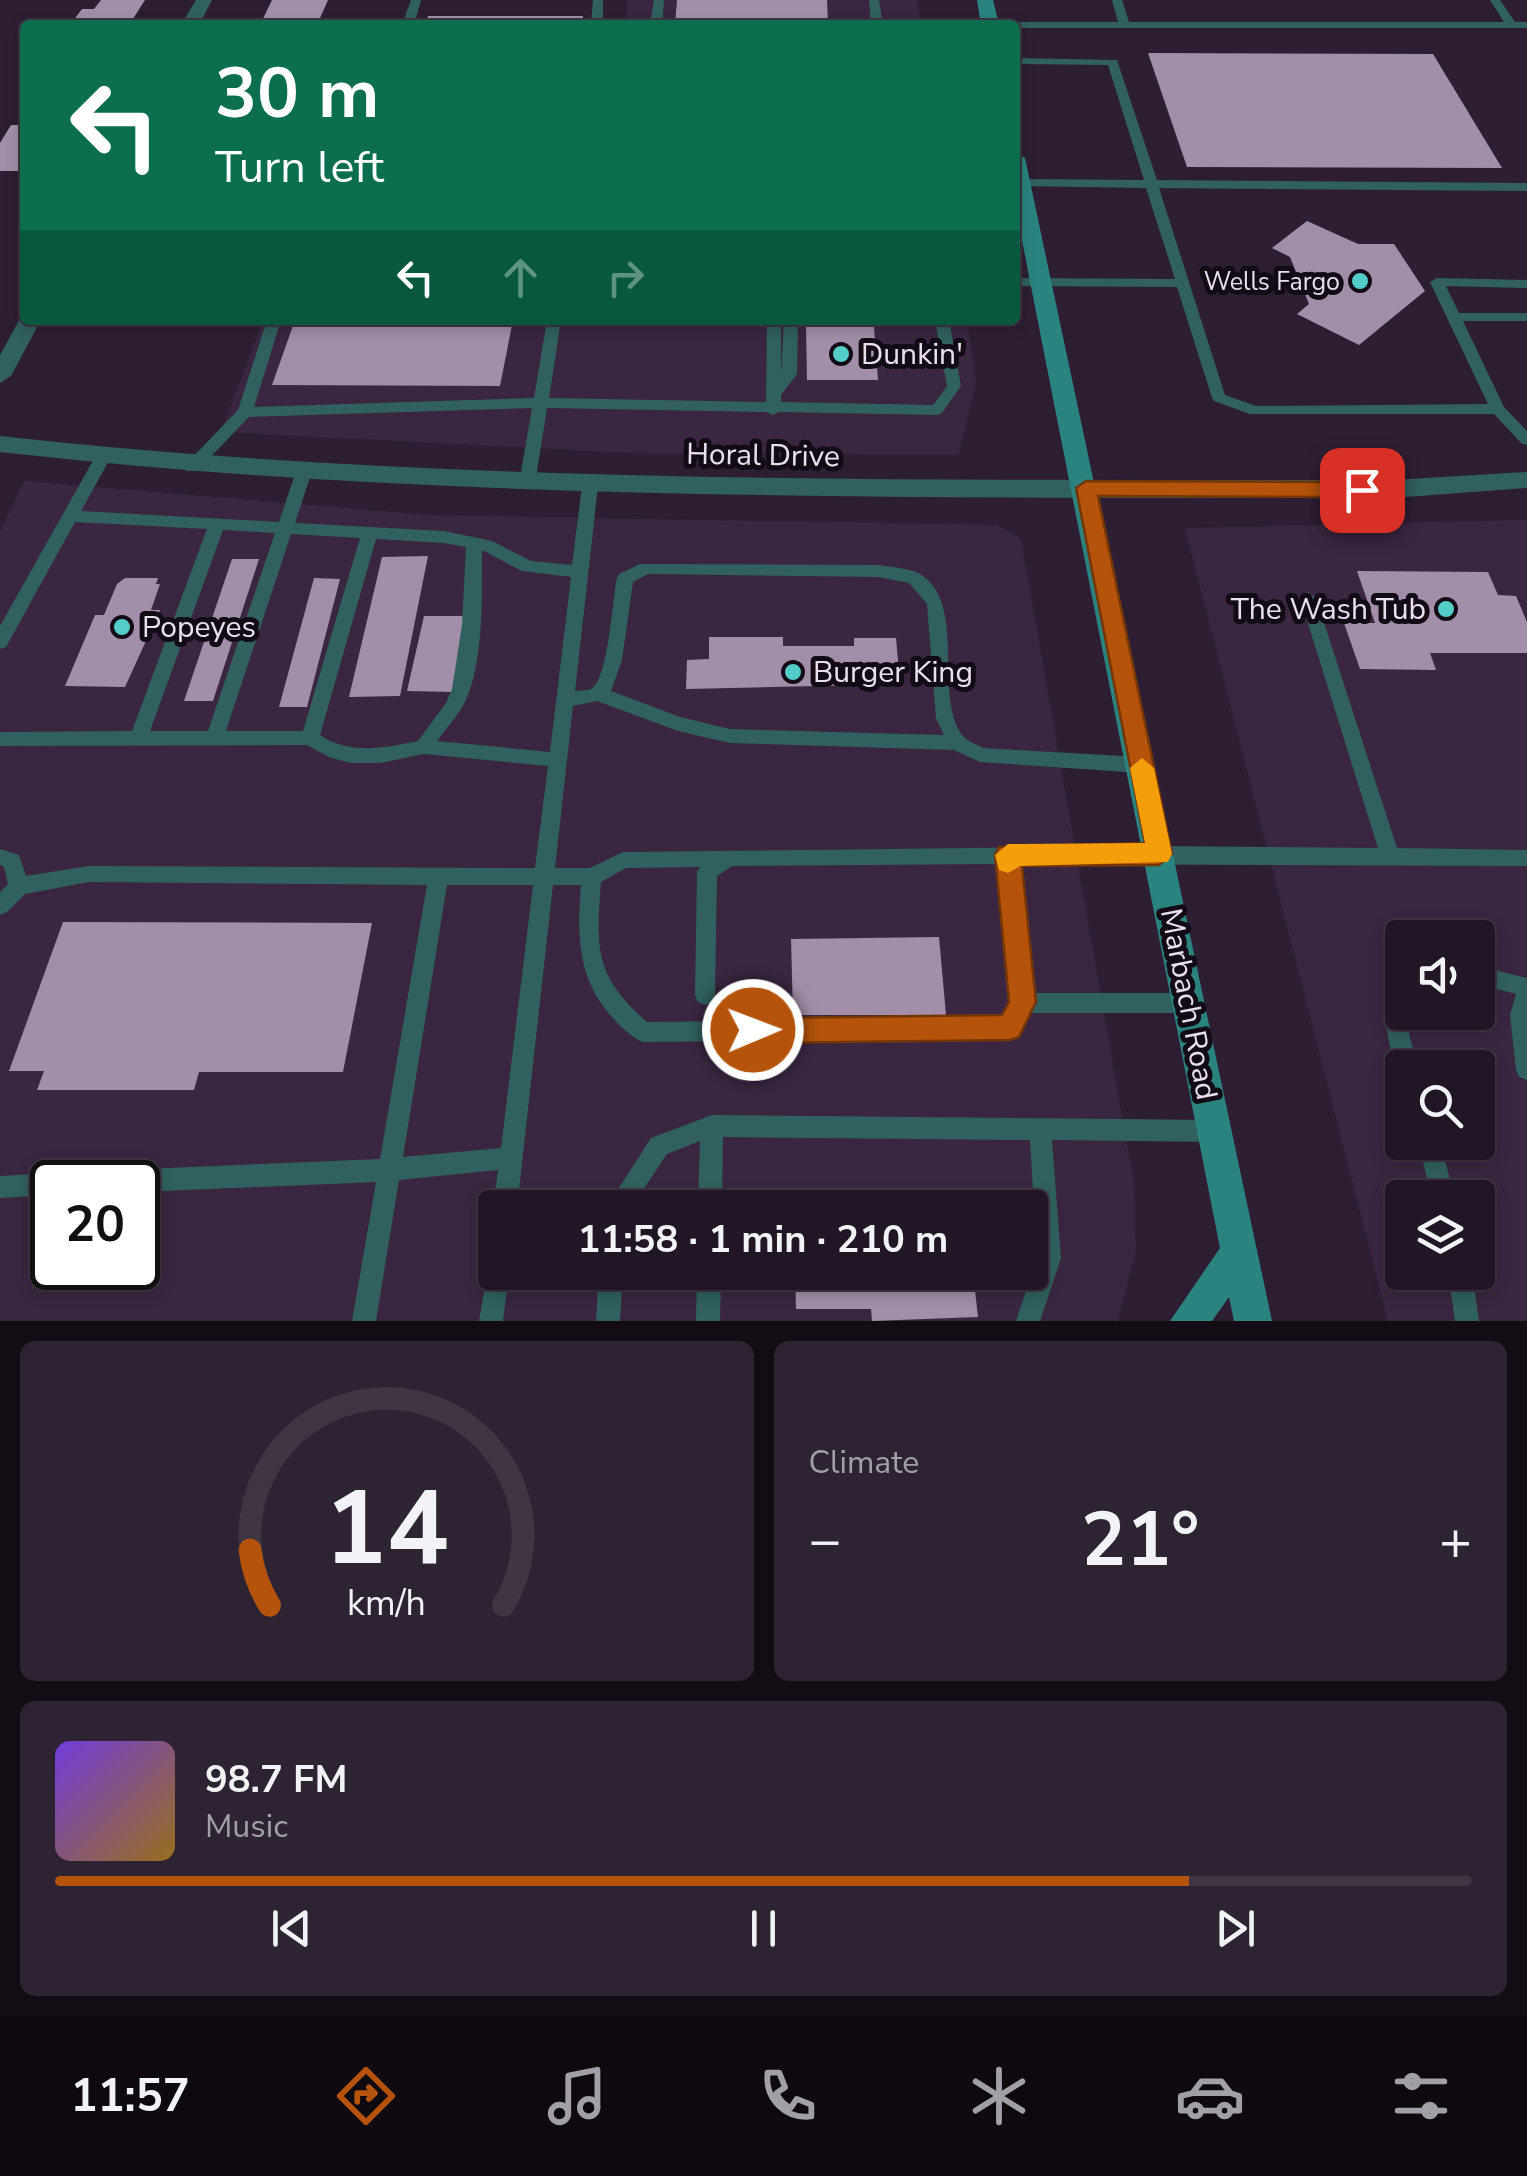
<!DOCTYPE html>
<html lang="en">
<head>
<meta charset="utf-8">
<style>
	body { margin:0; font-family:"Nunito Sans",sans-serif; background:#2e2332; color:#f1f3f6; height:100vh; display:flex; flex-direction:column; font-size:38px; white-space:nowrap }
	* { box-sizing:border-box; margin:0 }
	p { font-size:32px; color:#a29fa7 }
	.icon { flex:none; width:55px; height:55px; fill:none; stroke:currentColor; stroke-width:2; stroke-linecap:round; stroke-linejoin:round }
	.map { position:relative; height:1321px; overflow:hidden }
	.details { display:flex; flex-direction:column; gap:20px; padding:20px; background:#130c15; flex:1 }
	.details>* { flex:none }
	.banner { position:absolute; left:20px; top:20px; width:1000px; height:305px; border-radius:10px; box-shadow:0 5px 15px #0003,0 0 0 2px #3f3543; background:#0b6e4f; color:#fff; overflow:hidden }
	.buttons { position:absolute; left:1385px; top:920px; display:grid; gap:20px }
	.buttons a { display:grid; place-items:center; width:110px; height:110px; border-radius:10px; background:#221626; box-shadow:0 5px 15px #0003,0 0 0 2px #3f3543; font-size:50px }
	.speed { position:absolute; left:30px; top:1160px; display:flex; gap:20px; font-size:50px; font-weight:700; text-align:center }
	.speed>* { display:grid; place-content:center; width:130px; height:130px; border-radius:50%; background:#221626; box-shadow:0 5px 15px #0003,0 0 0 2px #3f3543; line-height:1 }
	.speed .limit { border:5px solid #111; border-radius:15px; background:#fff; color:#111 }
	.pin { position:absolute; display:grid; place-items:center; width:85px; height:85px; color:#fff; margin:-42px; border-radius:20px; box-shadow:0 5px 15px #0006 }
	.me { position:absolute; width:110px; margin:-55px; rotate:89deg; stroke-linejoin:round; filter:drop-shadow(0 0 8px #0008) }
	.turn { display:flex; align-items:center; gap:35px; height:210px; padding:0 30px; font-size:45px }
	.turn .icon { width:130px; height:130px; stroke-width:2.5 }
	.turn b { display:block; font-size:70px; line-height:85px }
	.lanes { display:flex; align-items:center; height:95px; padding:0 30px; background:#0003; justify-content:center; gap:50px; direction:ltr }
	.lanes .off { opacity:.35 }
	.big { font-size:75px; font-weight:700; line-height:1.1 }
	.details .widget { flex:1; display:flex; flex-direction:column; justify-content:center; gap:15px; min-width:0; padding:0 35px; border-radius:15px; background:#2e2332 }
	.details .dial { align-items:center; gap:0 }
	.dial svg { height:260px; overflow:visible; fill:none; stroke:#3f3543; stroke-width:7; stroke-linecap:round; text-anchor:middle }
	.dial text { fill:#f1f3f6; stroke:none }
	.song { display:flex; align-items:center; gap:30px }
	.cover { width:120px; height:120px; border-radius:15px; background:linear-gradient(135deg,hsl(260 70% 55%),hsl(40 70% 35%)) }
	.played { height:10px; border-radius:5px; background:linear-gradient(90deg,#b45309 80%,#3f3543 80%) }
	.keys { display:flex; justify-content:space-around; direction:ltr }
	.heat { display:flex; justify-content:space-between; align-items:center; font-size:55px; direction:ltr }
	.details .tiles { flex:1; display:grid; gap:20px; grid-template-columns:1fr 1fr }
	.widget:last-child { grid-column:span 2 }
	.trip { position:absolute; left:478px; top:1190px; width:570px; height:100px; border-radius:10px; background:#221626; box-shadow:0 5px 15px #0003,0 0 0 2px #3f3543; font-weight:700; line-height:100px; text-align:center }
	.dock { display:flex; height:160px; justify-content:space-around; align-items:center; background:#0e090f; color:#a29fa7 }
	.dock .icon { width:70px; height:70px }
	.dock .active { color:#b45309 }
	.dock b { font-size:45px; color:#f1f3f6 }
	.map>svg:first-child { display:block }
	.built { fill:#3a2641; fill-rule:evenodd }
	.building { fill:#a28ea9 }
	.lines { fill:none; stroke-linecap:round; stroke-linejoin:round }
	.service { fill:#30615f; fill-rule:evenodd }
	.minor { fill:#30615f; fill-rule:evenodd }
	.tertiary { fill:#30615f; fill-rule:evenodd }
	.secondary { fill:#2b837f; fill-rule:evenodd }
	.route { fill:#b45309; stroke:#753606; stroke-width:2.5 }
	.slow { fill:#f59e0b }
	.poi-dot { fill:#54cdc8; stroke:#120b15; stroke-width:4 }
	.labels { text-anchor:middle; stroke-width:10; stroke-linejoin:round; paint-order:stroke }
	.far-poi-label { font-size:25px; fill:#e9dfed; stroke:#120b15; text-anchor:end }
	.poi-label { font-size:30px; fill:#e9dfed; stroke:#120b15; text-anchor:start }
	.street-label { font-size:30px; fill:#e9dfed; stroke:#120b15 }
</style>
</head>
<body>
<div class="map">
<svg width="1527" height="1321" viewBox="0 0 1527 1321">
	<rect width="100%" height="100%" fill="#2e1e33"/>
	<g class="built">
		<path d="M628,0H917L921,25H625Z"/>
		<path d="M263,320H967L976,382L959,455L631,453L221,432Z"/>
		<path d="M24,481L428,515L997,525L1021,539L1134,1185L1136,1250L1118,1321H0V531ZM52,1182H138V1268H52ZM495,1208H1030V1272H495Z"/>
		<path d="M1527,520V1321H1388L1185,528ZM1402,938H1478V1012H1402ZM1402,1068H1478V1142H1402ZM1402,1198H1478V1272H1402Z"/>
	</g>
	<g class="building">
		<path d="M101,0H145L131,22L73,21L82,9H94Z"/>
		<path d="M272,0H328L317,25H260Z"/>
		<path d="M677,0H827L828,25H675Z"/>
		<path d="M428,16H583L582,25H425Z"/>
		<path d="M1148,53L1433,54L1502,168L1187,167Z"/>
		<path d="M11,125H25V171H0V143Z"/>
		<path d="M1307,221L1358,244H1394L1425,291L1359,345L1297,314L1309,304L1290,257L1272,248Z"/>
		<path d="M121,320H176L173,325L119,326Z"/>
		<path d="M295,320H513L500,386L272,385Z"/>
		<path d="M825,320H857V327H874L878,380H807L806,327H825Z"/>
		<path d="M428,556L400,696L349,697L382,557Z"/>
		<path d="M232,559H259L213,701H184Z"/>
		<path d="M1357,571L1488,572L1498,595L1516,596L1527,622V653H1430L1436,670L1360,669L1344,623H1375Z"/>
		<path d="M125,578H158L156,584H160L151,610H160L125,687L65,686L95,615H104L117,584Z"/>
		<path d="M314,578L340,579L307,707H279Z"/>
		<path d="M424,616H467L453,692L407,691Z"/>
		<path d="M709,637H783V646H854V638H896L900,684L686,689L687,660L709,659Z"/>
		<path d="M63,922L372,923L343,1072H199L194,1090H37L44,1071H9Z"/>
		<path d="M939,937L946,1015H793L791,939Z"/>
		<path d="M795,1272H973L978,1317L872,1321L871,1309H796Z"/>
	</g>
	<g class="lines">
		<g class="service">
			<path d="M411,0H421L414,25H402Z"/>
			<path d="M593,0H603V25H591Z"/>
			<path d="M654,0H664L662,25H650Z"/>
			<path d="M869,0H879L883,25H871Z"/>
			<path d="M1112,0H1122L1129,22H1504L1490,0H1500L1515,22H1527V28H1015V25H984L990,22H1118Z"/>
			<path d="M1015,58L1117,60L1157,180L1527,183V191L1159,188L1225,395L1256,406L1488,404L1430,282L1437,278L1527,280V288L1446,286L1459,313H1527V321H1463L1504,407L1527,431V445L1522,444L1494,414H1250L1214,401L1212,398L1177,287L1015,286V278L1175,279L1146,188L1016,186L1015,181L1020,179L1144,180L1108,65L1015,64Z"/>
			<path d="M267,320H281L254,407L534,398L547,320H561L549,398L766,402L767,320H781V376L784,320H798L797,374L781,395V402L933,405L947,386L935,320H949L961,386L942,413L937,415L779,412L773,415L767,412L547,408L535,484L527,489L519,484L532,408L249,417L197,471H187L184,467L187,463L238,410Z"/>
			<path d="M103,452L111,457L81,511L279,522L295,474L303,469L311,474L295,523L444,531L492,541L531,561L572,565L582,486L590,481L596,482L598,486L575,691C577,691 589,690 591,689C609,679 612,599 617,578L619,574L640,564L879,565C891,567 907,568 918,573C969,600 932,697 963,736C967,741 976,744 983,748L1141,757L1148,760L1150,765L1148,770L1141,773L980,762L954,750L730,743L678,731L597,701L573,706L555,868H590L623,852L1159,846L1378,848L1300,598L1308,592L1316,598L1397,848L1527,850V866L1019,864L1032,993H1188L1195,996L1198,1003L1195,1010L1188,1013H1028L1018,1035L1010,1038L643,1042C631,1037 621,1027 613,1018C577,979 577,935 581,885H553L517,1208H495V1212L493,1208L498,1170L399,1180L376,1321H352L376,1182L138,1192V1182H85L88,1174L96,1171L380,1159L427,885L89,882L25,894L7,912L0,915V892L8,884L4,867L0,865V849L19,855L26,876L89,866L535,868L548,766L424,754L380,763H350L329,757L307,745L0,746V732L132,731L207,529L75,522L6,647L0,649V626L95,457ZM223,530L275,533L208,731H150ZM291,534L360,538L303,731H226ZM376,539L444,543L466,547L462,625L452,689L446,703L418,741C385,748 349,755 320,735ZM482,550L522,571L571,577L550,752L437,741C446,728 458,716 465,702C484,661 482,595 482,550ZM648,574L879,577L909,583L927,604L936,718L944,735L730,729L680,717L611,691L622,660L633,582ZM999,864L1011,1003L1004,1018L647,1022C594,975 596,949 601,882L626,868L700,867L697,872L695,995L698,1002L705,1005L712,1002L715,995L717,876L732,866ZM447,885H533L501,1148L403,1157Z"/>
			<path d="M1478,966L1527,978V1080L1519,1077L1516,1070L1510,1015L1516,994L1478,984Z"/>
			<path d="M1402,978V1012H1408L1409,1034L1418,1068H1402V1076C1390,1063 1380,1005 1389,988C1393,981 1395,981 1402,978Z"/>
			<path d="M712,1115L1215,1120L1223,1123L1226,1131L1223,1139L1215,1142L1052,1140L1061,1258L1040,1321H1016L1037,1258L1030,1140L723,1137L722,1208H698L700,1141L667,1154L631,1208H606L651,1138Z"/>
			<path d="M1418,1142H1440L1455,1198H1432Z"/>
			<path d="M52,1173L60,1176L63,1182H52V1195L0,1198V1176Z"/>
			<path d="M495,1261V1272H509L503,1321H479L489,1264Z"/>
			<path d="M599,1272H623L620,1321H596Z"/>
			<path d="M697,1272H721L720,1321H696Z"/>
			<path d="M1448,1272H1472L1479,1321H1455Z"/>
		</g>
		<g class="minor">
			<path d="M196,0H212L199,25H181Z"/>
			<path d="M22,315L25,320H41L11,376L0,383V355Z"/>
			<path d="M1527,472V488L1392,498H1086L1074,489L1086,480H1392Z"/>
		</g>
		<path class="tertiary" d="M0,436C361,476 723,479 1086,480L1098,489L1086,498C723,496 361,493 0,452Z"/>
		<g class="secondary">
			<path d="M977,0H993L999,25H981Z"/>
			<path d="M1015,152L1025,158L1272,1321H1234L1229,1297L1212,1321H1170L1220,1248L1015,205Z"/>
		</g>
	</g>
	<path class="route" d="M1086,481L1362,482L1372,490L1362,497L1098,496L1172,854L1159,865L1022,866L1036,1002L1019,1037L1010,1040L753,1043L743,1040L739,1030L743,1021L753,1018L1002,1015L1009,1002L995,855L999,847L1145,843L1076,488Z"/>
	<path class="slow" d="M1142,758L1154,768L1172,854L1168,862L1020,866L1008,873L999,870L995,855L1008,844L1145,843L1130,768Z"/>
	<g class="poi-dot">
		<circle cx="1360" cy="281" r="10"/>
		<circle cx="841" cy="354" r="10"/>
		<circle cx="1446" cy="609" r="10"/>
		<circle cx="122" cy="627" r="10"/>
		<circle cx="793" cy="672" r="10"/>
	</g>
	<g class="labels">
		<g class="far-poi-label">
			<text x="1340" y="290">Wells Fargo</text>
		</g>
		<g class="poi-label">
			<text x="861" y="364">Dunkin'</text>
			<text x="1426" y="619" text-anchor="end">The Wash Tub</text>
			<text x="142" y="637">Popeyes</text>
			<text x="813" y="682">Burger King</text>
		</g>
		<g class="street-label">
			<text transform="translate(763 455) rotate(1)" y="10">Horal Drive</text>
			<text transform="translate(1189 1004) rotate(79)" y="10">Marbach Road</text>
		</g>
	</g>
</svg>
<div class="buttons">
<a><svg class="icon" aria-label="sound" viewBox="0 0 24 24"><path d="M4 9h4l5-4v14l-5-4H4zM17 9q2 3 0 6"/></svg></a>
<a><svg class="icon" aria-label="search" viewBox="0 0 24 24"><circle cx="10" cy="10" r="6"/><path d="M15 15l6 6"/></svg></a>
<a><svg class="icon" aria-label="layers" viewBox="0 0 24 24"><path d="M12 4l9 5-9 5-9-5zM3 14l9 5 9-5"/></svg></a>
</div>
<div class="speed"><div class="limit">20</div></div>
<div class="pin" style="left:1362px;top:490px;background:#d93025"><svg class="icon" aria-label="arrive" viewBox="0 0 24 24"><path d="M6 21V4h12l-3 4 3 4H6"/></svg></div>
<svg class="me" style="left:753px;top:1030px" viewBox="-20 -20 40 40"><circle r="17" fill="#b45309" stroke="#fff" stroke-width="3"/><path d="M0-11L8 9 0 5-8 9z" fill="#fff"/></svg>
<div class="trip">11:58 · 1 min · 210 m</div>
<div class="banner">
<div class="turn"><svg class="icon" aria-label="left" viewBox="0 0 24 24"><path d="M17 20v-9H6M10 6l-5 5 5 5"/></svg><div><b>30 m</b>Turn left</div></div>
<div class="lanes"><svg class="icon" aria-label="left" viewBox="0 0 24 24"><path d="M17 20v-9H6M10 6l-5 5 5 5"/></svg><svg class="icon off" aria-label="ahead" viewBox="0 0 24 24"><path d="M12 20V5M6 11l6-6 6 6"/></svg><svg class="icon off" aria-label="right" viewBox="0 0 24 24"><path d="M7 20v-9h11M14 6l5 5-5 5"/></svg></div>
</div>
</div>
<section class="details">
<div class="tiles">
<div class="widget dial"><svg viewBox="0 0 100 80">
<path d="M14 69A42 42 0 1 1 86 69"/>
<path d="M14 69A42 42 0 0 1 8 52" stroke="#b45309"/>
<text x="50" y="56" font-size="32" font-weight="700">14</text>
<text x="50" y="72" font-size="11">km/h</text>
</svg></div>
<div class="widget"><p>Climate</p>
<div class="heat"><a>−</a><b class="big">21°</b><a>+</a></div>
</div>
<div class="widget">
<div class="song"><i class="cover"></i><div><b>98.7 FM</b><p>Music</p></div></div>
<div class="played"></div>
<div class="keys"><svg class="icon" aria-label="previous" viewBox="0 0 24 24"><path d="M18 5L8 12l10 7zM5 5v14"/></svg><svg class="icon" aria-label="pause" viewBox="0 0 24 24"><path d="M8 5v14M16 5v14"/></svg><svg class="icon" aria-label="next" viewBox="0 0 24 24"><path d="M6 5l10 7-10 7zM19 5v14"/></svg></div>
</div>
</div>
</section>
<nav class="dock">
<b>11:57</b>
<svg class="icon active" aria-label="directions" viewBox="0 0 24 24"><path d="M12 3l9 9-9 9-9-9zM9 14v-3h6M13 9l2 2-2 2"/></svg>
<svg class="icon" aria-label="music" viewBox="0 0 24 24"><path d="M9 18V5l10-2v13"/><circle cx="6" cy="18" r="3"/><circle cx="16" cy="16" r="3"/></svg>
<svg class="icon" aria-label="phone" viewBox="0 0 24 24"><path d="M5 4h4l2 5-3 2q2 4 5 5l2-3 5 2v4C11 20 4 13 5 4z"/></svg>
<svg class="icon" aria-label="climate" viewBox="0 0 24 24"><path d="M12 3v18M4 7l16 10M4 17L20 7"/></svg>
<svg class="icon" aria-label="car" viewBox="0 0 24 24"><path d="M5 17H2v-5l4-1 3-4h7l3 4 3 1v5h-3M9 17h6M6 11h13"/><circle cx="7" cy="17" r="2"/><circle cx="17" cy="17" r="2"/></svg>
<svg class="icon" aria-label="filters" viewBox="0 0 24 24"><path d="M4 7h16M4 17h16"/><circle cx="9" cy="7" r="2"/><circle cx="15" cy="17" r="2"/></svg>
</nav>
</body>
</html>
